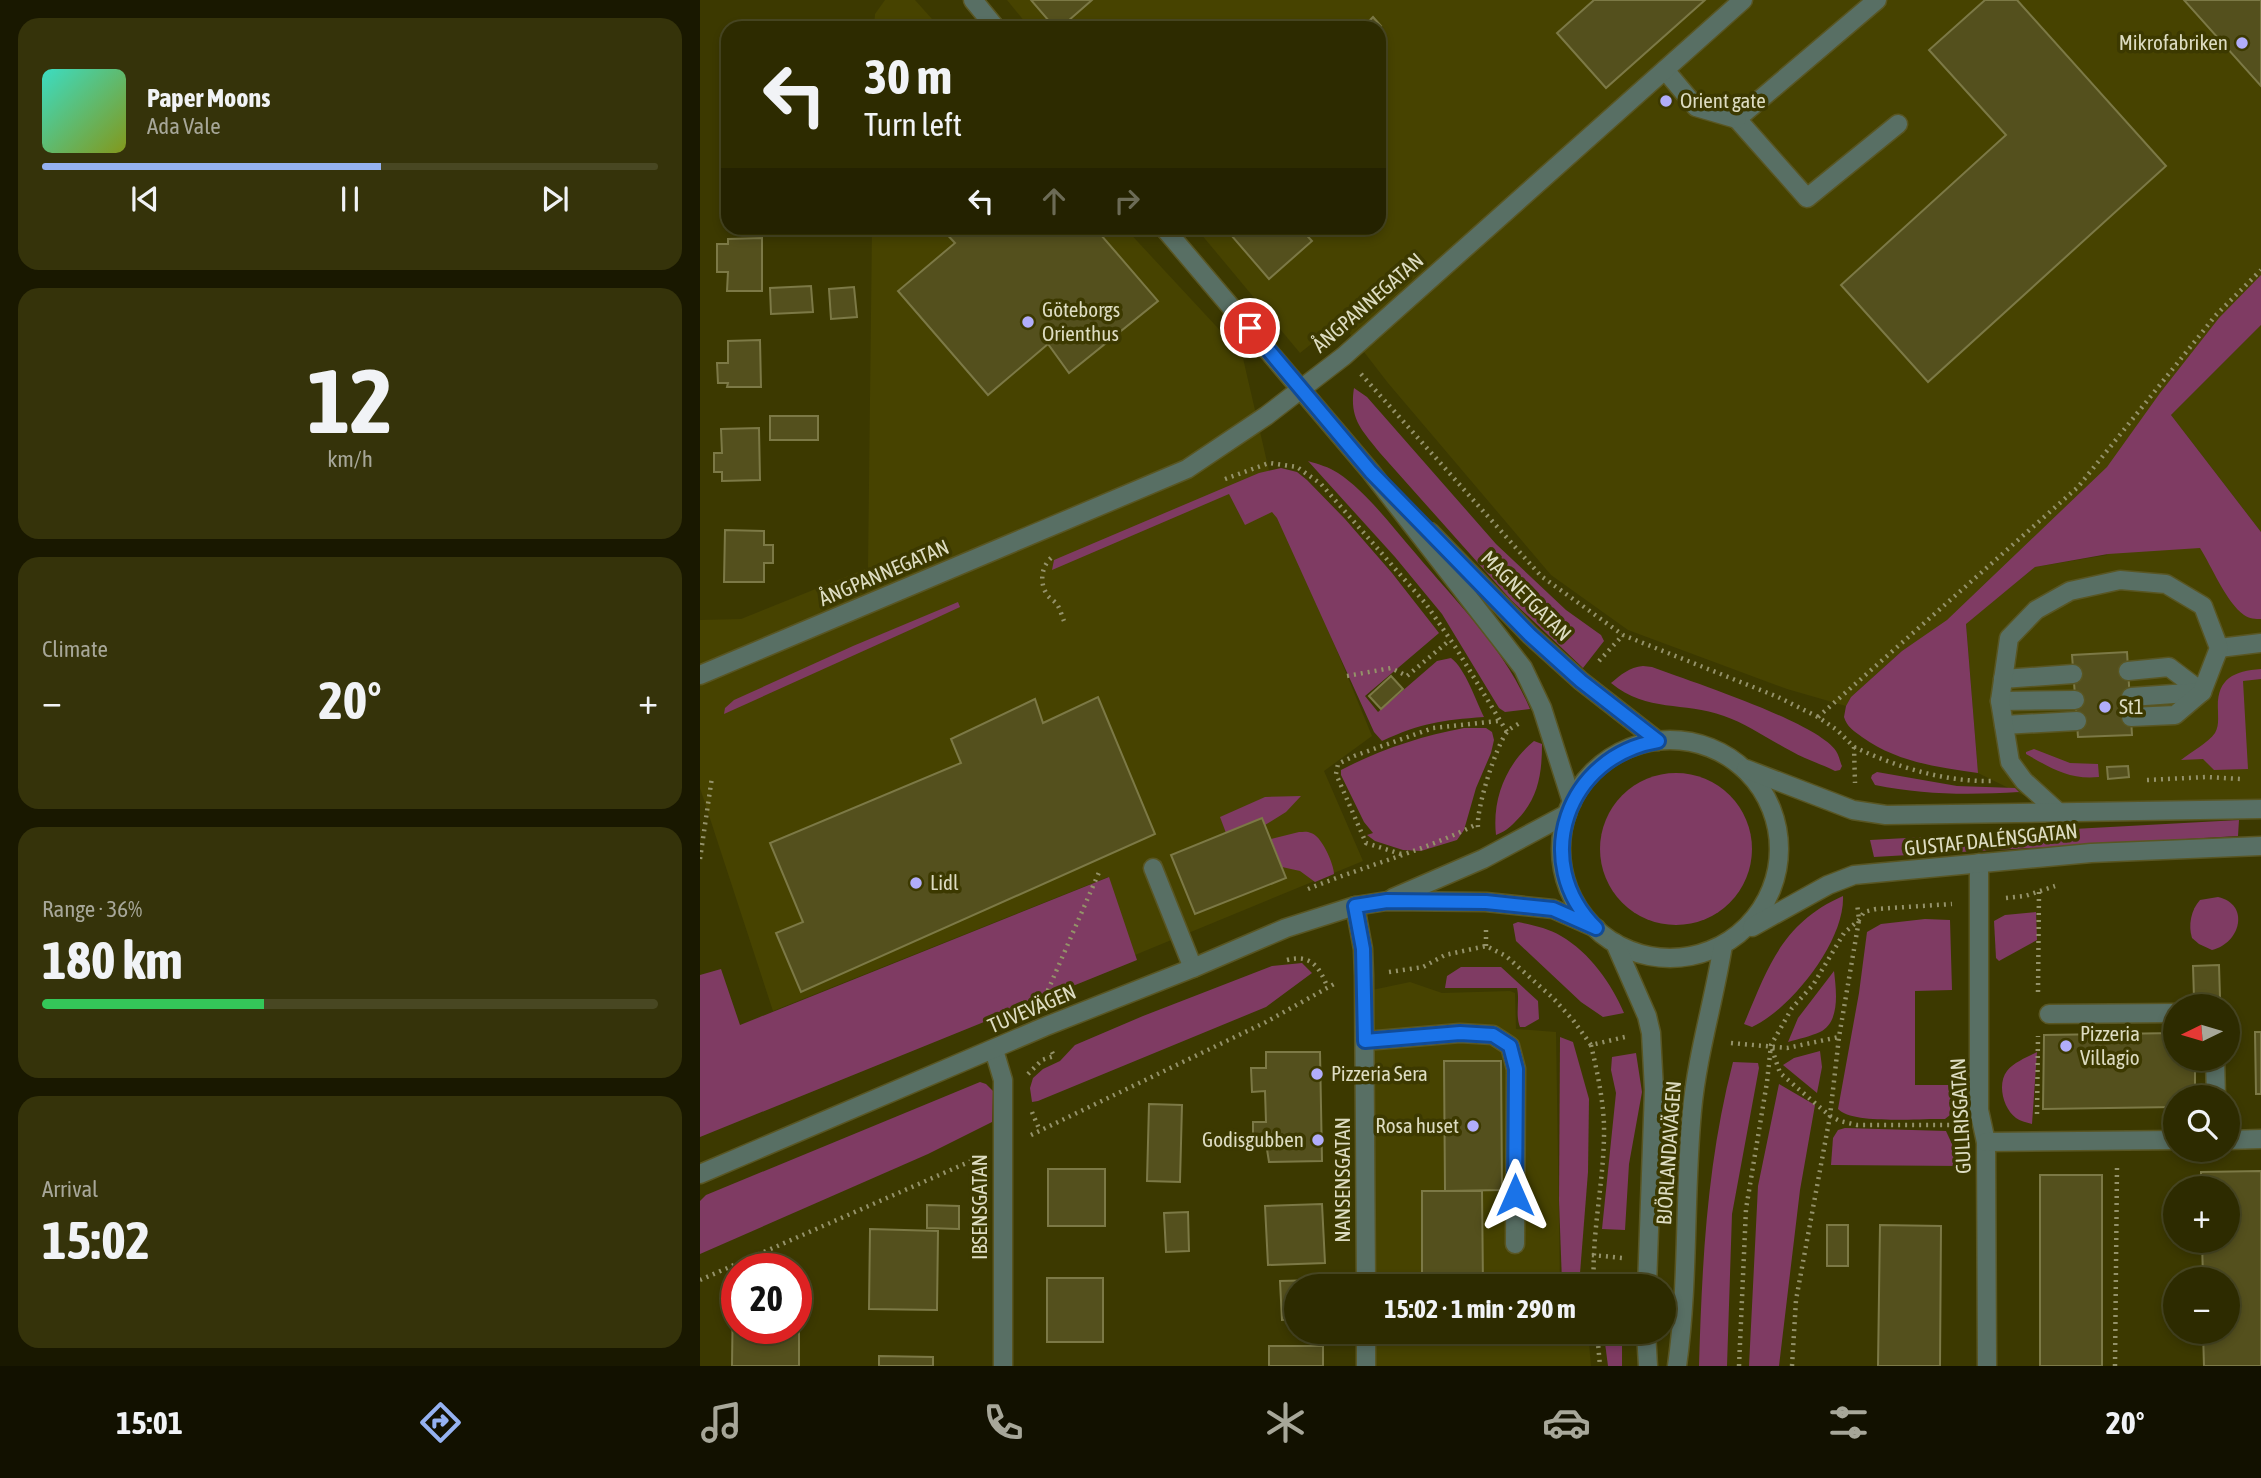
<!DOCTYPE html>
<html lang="en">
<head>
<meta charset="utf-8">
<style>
	body { margin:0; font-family:"Asap Condensed",sans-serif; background:#35330a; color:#f1f3f6; height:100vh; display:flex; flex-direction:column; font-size:26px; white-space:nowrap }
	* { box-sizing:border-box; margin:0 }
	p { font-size:23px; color:#a7a799 }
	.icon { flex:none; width:38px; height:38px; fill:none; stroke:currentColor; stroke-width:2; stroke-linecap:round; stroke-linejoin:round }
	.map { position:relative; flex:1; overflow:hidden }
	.details { display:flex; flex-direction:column; gap:18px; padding:18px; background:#191800; width:700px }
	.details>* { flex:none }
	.hud { position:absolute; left:21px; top:21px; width:665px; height:214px; border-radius:21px; box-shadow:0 4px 10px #0003,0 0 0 2px #484722; background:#2d2b00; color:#f1f3f6; overflow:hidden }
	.needle { width:46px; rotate:265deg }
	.tools { position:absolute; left:1463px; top:994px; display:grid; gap:14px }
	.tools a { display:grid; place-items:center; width:77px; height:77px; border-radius:50%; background:#2d2b00; box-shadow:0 4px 10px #0003,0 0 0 2px #484722; font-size:35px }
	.speed { position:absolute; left:21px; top:1253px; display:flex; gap:14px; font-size:35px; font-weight:700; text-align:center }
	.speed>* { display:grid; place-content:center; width:91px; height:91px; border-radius:50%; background:#2d2b00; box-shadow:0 4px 10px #0003,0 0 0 2px #484722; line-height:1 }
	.speed .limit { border:10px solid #d22; background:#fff; color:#111 }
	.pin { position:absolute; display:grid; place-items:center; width:60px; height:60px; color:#fff; margin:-30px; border:4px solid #fff; border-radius:50%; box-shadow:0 2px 7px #0007 }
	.me { position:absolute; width:77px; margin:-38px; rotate:0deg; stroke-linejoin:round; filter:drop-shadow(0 0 5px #0008) }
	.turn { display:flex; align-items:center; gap:24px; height:147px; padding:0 28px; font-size:32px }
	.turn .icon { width:91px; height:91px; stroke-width:2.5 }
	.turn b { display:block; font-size:49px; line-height:60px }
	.lanes { display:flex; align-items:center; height:66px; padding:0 28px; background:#0003; justify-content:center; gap:35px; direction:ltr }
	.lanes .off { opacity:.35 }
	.big { font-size:52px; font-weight:700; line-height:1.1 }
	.details .card { flex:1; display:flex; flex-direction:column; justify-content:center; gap:10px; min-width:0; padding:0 24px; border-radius:21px; background:#35330a }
	.details .dial { align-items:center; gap:0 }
	.dial b { font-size:91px; line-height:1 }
	.song { display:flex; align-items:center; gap:21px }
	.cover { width:84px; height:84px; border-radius:10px; background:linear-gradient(135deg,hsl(170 70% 55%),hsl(70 70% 35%)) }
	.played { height:7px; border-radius:4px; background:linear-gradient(90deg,#95b2f1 55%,#484722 55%) }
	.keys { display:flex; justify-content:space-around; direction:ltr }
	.heat { display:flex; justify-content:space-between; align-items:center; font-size:38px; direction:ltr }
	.charge { height:10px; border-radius:5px; background:linear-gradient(90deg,#34c759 36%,#484722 0) }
	.trip { position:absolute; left:584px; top:1274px; width:392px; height:70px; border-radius:35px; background:#2d2b00; box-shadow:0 4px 10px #0003,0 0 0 2px #484722; font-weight:700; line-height:70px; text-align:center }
	.menu { display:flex; height:112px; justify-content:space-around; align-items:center; background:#121100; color:#a7a799 }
	.menu .icon { width:49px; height:49px }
	.menu .selected { color:#95b2f1 }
	.menu b { font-size:32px; color:#f1f3f6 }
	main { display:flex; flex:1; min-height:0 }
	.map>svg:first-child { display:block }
	.built { fill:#474300 }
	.green { fill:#7f3b63 }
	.building { fill:#54501d; stroke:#7c7946; stroke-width:2 }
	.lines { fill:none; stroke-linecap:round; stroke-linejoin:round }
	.service-casing { stroke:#595623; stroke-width:21 }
	.minor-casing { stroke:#595623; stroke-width:21 }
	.tertiary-casing { stroke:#595623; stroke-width:21 }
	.path { stroke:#949269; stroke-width:4.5; stroke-dasharray:2 5; stroke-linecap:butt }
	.service { stroke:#586f64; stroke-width:18 }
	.minor { stroke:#586f64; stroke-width:18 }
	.tertiary { stroke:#586f64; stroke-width:18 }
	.route-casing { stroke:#114b97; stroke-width:18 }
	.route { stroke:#1a73e8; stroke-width:12 }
	.poi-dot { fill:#b1adfa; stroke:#3c3900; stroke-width:2.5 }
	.labels { text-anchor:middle; stroke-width:7; stroke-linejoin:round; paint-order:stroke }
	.poi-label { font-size:21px; fill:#dddcc1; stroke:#3c3900; text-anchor:start }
	.street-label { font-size:21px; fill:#dddcc1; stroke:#3c3900 }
</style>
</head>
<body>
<main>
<section class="details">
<div class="card">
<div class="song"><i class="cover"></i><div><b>Paper Moons</b><p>Ada Vale</p></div></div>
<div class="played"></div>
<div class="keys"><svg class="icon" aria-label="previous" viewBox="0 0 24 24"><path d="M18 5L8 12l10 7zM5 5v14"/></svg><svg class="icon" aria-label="pause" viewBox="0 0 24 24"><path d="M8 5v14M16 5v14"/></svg><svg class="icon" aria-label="next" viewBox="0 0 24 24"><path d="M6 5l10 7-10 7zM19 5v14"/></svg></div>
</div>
<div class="card dial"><b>12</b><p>km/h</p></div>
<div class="card"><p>Climate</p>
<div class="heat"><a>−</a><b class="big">20°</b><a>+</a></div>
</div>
<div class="card"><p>Range · 36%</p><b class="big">180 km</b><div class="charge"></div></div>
<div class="card"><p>Arrival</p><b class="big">15:02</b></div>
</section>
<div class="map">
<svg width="1561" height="1366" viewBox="0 0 1561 1366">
	<rect width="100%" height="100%" fill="#3c3900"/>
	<g class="built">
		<path d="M185,0H215L240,28H174L175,14Z"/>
		<path d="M307,0H1561V278L1408,468L1245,624L1202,651L1151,697L1146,706L1087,689L928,630L851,575L688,383L640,321L600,353L496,228H679V28H330Z"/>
		<path d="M172,228H425L542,354L577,505L672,736L624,771L663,861L435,955L408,877L73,1011L0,788V620L41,619L168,568Z"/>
		<path d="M1561,325V532L1471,415Z"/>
		<path d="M1503,546L1561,618V805L1339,803L1278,773L1266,623L1335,567L1407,555L1406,550Z"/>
		<path d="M710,982L742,993L810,991L815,993L816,1029L856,1032L860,1286H663L658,993Z"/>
		<path d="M664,1332H888L891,1366H664Z"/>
	</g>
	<g class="green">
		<path d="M1561,275V325L1471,415L1561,532V619C1556,619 1549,619 1544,615C1526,602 1512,567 1500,548L1408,554L1335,567L1266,624L1278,773C1236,767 1197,762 1162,737C1154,731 1147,727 1144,717L1146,706L1151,697L1202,651L1247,620L1407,467L1460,393L1519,318Z"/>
		<path d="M654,388L667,397L796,544L866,610L901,635L904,641L883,668L811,600L680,453C662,430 649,419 654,388Z"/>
		<path d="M608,461C618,464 629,467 638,473C668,493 692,527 716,554C757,603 805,649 830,709L805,712L799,708L742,614L695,557Z"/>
		<path d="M581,468L597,472L607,480L645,519L692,573L739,633L665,696L678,712L737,661L751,658C765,668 776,701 784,717C742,720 721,723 682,741L674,732L577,518L572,512L545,525L529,494L352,570L354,560L361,557L559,473Z"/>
		<path d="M258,602L260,607L232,620L24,714L25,708L34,700L153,646Z"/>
		<path d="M943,666L952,667C989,681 1117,722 1136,751C1139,755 1140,762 1142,766L1140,770L1135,771C1121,764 1105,759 1091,751C1068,739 1047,724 1024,716C983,701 948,713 911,683C921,675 929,667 943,666Z"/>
		<path d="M1561,669V679L1543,681L1548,769L1514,770L1503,759L1481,760C1491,752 1508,743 1515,733C1519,726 1518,719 1518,711C1516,680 1532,671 1561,669Z"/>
		<path d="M764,728H786L792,732L794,740L791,753L776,788L764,830L757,840L721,851L703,850L675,841L667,835L673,833L664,822L641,775V770C679,750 721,736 764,728Z"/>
		<path d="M834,741L842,744C842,775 838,800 815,822C809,828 804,832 796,835C792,799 806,764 834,741Z"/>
		<path d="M1334,749L1370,763L1398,764L1399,777C1369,780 1351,768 1326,754V752Z"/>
		<path d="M1177,772L1257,786L1315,788L1319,792C1271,795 1223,795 1175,785L1171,778L1172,775Z"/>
		<circle cx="976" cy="849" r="76"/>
		<path d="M601,796L586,812L565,825L562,819L526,833L520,817L565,797Z"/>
		<path d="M1539,820L1538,836L1174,857L1170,840Z"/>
		<path d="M599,832C603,832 607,831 611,833C621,835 634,864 634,874L615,882L600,871L582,867L571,839Z"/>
		<path d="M409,877L437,960L0,1137V975L21,969L40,1025Z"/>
		<path d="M1143,896C1145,941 1091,1009 1052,1027L1044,1024C1068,967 1082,923 1143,896Z"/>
		<path d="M1518,897C1550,904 1541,943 1512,950L1499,944L1492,938C1488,925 1491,910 1500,900Z"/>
		<path d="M1336,912L1337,940L1299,961L1296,958L1294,921L1305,915Z"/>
		<path d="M1225,919L1250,920L1252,990L1215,991V1085H1253L1250,1115L1245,1119C1221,1118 1153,1125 1138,1109L1159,993L1167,932L1181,924Z"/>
		<path d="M818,922C832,925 848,928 861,936C890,953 911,983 924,1013L903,1017L881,1002L816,941L813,924Z"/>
		<path d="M602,963L612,973L566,1007L338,1101L332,1102L330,1088L333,1078L343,1069L360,1061L375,1045L443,1016L572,966Z"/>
		<path d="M761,967H801L838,1001L839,1019L825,1027H820C815,1014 820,1002 817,988H745L747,976Z"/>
		<path d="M1134,971C1136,989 1141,1022 1120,1032C1111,1036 1099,1039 1088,1042L1098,1018Z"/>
		<path d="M860,1037L873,1042L889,1099L888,1172L879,1286H863L862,1282L859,1201Z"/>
		<path d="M1120,1051L1122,1067L1117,1093L1083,1065L1094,1058Z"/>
		<path d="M1337,1052L1332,1124C1326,1122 1320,1121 1316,1118C1303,1108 1297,1084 1307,1071C1314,1062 1328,1057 1337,1052Z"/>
		<path d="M936,1053L942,1092L929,1164L925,1230L902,1229L916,1093L911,1070L912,1057Z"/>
		<path d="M1033,1062L1058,1063L1059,1068L1032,1214L1027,1366H999C1002,1263 1007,1162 1033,1062Z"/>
		<path d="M280,1082L286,1084L293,1091L292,1122L228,1154L0,1254V1201L6,1195Z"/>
		<path d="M1079,1084L1115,1105L1100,1190L1079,1366H1049L1058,1186Z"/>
		<path d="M1145,1128L1246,1131L1262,1166L1131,1165L1133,1138L1138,1130Z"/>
		<path d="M922,1338V1366H908L905,1343Z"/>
	</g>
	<g class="building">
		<path d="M331,0H392L360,28H355Z"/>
		<path d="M894,0H1005L906,88L857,33Z"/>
		<path d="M1285,0H1317L1466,166L1228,382L1141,285L1306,135L1229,50Z"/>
		<path d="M1484,0H1561V86Z"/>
		<path d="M673,17L681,26L679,28H662Z"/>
		<path d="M22,62H28V80L22,81Z"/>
		<path d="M28,158V177H21L20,159Z"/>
		<path d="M241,228H395L458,301L369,373L348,344L288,395L198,291L255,243Z"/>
		<path d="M525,228H600L612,241L569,279Z"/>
		<path d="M62,238V291H27L28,272H17V244H28V239Z"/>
		<path d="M111,286L113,312L71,314L70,288Z"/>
		<path d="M154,287L157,317L131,319L129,289Z"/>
		<path d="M60,340L61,387H27L28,383H18L17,363H28V341Z"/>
		<rect x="70" y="416" width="48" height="24"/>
		<path d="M59,428L60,480L22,481V472H14V453H22L21,429Z"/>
		<path d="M25,530L64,531V545H73V563H64V582H24Z"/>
		<path d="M1427,652L1432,735L1378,737L1372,655Z"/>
		<path d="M691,676L703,689L681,709L669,696Z"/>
		<path d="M398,697L455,834L101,992L76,933L103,922L70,843L261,763L251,739L335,699L343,723Z"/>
		<path d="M1428,766L1429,777L1408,779L1407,767Z"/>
		<path d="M562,818L586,878L495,914L471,855Z"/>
		<path d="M1519,965L1520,998H1494L1493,966Z"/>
		<path d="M1555,1032H1561V1094H1556Z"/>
		<path d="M1475,1033V1059H1495V1097H1475V1107L1343,1109L1344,1035Z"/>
		<path d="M566,1052H620L622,1161L569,1162L566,1143L553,1142V1122H566L565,1091L552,1092L551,1068H566Z"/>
		<path d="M744,1061H801L802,1190L745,1191Z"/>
		<path d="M449,1104L482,1105L480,1182L447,1181Z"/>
		<rect x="348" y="1169" width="57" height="57"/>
		<path d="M1561,1171V1366H1504L1503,1332H1528V1279H1503L1502,1241H1528V1188H1501V1172Z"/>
		<rect x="1340" y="1175" width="62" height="191"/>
		<path d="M722,1191H782L783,1286H722Z"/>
		<path d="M622,1204L625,1263L568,1265L565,1206Z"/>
		<path d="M227,1205L259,1206V1229L227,1228Z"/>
		<path d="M488,1212L489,1251L466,1252L464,1213Z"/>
		<rect x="1127" y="1225" width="21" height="41"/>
		<path d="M1180,1225L1241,1226L1240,1366H1178Z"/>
		<path d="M170,1229L238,1231L237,1310L169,1309Z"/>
		<rect x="347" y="1278" width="56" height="64"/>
		<path d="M618,1280V1286H597V1319L582,1320L580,1281Z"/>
		<path d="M33,1288H37V1328H96V1288H99V1366H32Z"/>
		<rect x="569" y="1346" width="54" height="20"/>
		<path d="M179,1356L233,1357V1366H179Z"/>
	</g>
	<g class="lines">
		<defs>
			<g id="service">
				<path d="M1177,0L1037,119L1107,198L1198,124"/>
				<path d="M965,70L996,107L1037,119"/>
				<path d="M1519,648L1561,643"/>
				<path d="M1428,671L1469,667L1502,692"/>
				<path d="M1303,679L1373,674"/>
				<path d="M1431,697L1502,692"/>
				<path d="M1300,701L1375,700"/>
				<path d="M1304,725L1377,721"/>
				<path d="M1357,811L1324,781L1310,762L1300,701L1309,638L1336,610L1370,591L1420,580L1466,584L1503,606L1519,648L1502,692L1475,715L1431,717"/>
				<path d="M453,868L493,968"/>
				<path d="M1349,1014L1475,1013"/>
				<path d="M665,1041L760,1033L793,1035L810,1046L816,1069L815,1244"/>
				<path d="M1515,1059L1516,1097"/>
			</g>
			<g id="minor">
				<path d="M0,675L487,469L566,416L644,356L1043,0"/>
				<path d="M1279,863V1110L1286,1142L1287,1366"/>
				<path d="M655,906L663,949L664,976L666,1286"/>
				<path d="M294,1050L303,1080V1366"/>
				<path d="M1528,1140L1561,1139"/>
				<path d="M1286,1142L1475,1140"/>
				<path d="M666,1332V1366"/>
			</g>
			<g id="tertiary">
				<path d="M273,0L296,28"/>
				<path d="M464,228L671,472L823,668L842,708L872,802"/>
				<path d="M730,532L830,635L881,681L958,741"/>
				<circle cx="970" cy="849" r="109"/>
				<path d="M1046,769L1153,810L1186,815L1561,809"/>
				<path d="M693,898L783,859L867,814"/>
				<path d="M1052,927L1128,885L1154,875L1391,853L1561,846"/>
				<path d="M915,943L947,1016L951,1033L954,1090L947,1286"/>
				<path d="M0,1174L344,1027L493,968L586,928L655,906L687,901L786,902L853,909L896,928"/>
				<path d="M946,1332L948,1366"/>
				<path d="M977,1366C989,1282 984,1196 992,1111C997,1055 1014,1001 1023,945"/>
			</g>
		</defs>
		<use href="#service" class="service-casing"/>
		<use href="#minor" class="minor-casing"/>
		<use href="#tertiary" class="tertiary-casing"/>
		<g class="path">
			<path d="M661,374L841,576L923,635L1078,697L1118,717L1137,730L1154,747L1155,783"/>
			<path d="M525,479L569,463L597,467L621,484L726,604L756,648L807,732"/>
			<path d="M351,558C341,567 339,584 348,596C351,599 354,601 357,604C360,609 362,616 364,621"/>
			<path d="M899,661L923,635"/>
			<path d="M647,676L691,668L707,676L750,640"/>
			<path d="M1118,717L1378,487L1516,315L1561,270"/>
			<path d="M1154,747C1197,767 1244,782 1292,781"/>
			<path d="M1447,780L1507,777L1540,779"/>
			<path d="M778,827C776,809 796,746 807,732C810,728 817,725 821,722"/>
			<path d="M701,854L666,843L636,774L638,764L654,756L733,728L798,721"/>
			<path d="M0,859L12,777"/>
			<path d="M608,889C664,866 724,851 777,824"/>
			<path d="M1306,898L1325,896L1355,886"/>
			<path d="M786,930V946"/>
			<path d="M587,960C610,954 619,966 627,986"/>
			<path d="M689,972L723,967L745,955L786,946L806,956L853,998L873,1020L891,1045L925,1037"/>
			<path d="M1338,992L1339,891"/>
			<path d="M345,997L400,870"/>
			<path d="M1031,1043L1087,1048L1139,1037"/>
			<path d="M891,1045C897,1071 903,1098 904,1125C905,1179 891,1232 894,1286"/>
			<path d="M1072,1049L1080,1073L1130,1116L1140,1121L1157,1125H1254"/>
			<path d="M328,1074L342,1060L354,1056L352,1052"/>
			<path d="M332,1112L340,1131"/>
			<path d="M1337,1114L1338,1036"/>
			<path d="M331,1135L566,1022L636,983"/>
			<path d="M892,1255L923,1258"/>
			<path d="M0,1280L278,1158"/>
			<path d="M897,1332L900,1366"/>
			<path d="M1039,1366L1046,1209L1067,1082L1071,1045L1092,1008L1113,985L1144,933L1159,920L1164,912L1176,909L1252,904"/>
			<path d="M1092,1366L1096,1300L1130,1116L1139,1037L1159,920L1157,903"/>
			<path d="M1415,1366L1417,1167"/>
		</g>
		<use href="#service" class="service"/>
		<use href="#minor" class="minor"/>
		<use href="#tertiary" class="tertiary"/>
	</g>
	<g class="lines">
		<defs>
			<path id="route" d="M550,328L671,472L830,635L881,681L958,741C867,756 829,862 896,928L853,909L786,902L687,901L655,906L663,949L665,1041L760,1033L793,1035L810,1046L816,1069L815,1195"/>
		</defs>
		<use href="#route" class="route-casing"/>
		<use href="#route" class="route"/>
	</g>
	<g class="poi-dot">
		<circle cx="1542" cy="43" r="7"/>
		<circle cx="966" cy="101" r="7"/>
		<circle cx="328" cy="322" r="7"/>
		<circle cx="1405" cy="707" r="7"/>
		<circle cx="216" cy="883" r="7"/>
		<circle cx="1366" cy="1046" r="7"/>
		<circle cx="617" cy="1074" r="7"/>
		<circle cx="773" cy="1126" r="7"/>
		<circle cx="618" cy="1140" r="7"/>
	</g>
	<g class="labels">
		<g class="poi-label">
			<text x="1528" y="50" text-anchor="end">Mikrofabriken</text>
			<text x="980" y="108">Orient gate</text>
			<text x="342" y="317">Göteborgs<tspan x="342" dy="24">Orienthus</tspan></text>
			<text x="1419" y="714">St1</text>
			<text x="230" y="890">Lidl</text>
			<text x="1380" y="1041">Pizzeria<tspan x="1380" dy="24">Villagio</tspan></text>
			<text x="631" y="1081">Pizzeria Sera</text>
			<text x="759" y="1133" text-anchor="end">Rosa huset</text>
			<text x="604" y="1147" text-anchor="end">Godisgubben</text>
		</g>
		<g class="street-label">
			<text transform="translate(668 303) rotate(-41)" y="7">ÅNGPANNEGATAN</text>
			<text transform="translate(184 573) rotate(-23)" y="7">ÅNGPANNEGATAN</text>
			<text transform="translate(826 596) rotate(45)" y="7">MAGNETGATAN</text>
			<text transform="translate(1291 840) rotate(-6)" y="7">GUSTAF DALÉNSGATAN</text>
			<text transform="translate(332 1009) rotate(-23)" y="7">TUVEVÄGEN</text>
			<text transform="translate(1261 1116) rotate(-93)" y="7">GULLRISGATAN</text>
			<text transform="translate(969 1153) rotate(-86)" y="7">BJÖRLANDAVÄGEN</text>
			<text transform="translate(643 1180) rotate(-90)" y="7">NANSENSGATAN</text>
			<text transform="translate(280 1207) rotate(-90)" y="7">IBSENSGATAN</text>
		</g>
	</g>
</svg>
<div class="tools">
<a><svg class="needle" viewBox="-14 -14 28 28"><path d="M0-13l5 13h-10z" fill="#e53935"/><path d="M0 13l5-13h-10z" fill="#a7a799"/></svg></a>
<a><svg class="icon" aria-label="search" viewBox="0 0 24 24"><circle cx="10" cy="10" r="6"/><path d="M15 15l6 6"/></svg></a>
<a>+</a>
<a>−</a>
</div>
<div class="speed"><div class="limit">20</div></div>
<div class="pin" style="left:550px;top:328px;background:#d93025"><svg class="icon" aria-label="arrive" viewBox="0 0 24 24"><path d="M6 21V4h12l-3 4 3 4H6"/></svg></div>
<svg class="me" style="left:815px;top:1195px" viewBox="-20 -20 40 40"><path d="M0-17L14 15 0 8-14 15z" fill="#1a73e8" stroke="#fff" stroke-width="4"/></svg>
<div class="trip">15:02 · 1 min · 290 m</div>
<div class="hud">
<div class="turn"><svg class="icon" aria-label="left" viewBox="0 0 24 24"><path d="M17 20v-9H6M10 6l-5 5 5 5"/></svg><div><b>30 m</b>Turn left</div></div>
<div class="lanes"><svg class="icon" aria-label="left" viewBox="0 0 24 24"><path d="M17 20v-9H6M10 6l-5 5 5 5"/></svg><svg class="icon off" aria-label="ahead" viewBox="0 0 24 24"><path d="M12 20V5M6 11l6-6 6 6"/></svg><svg class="icon off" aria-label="right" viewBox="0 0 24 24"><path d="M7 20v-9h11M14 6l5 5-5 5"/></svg></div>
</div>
</div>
</main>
<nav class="menu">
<b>15:01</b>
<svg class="icon selected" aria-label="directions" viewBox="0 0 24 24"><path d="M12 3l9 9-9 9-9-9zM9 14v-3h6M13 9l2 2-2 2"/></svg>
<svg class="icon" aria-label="music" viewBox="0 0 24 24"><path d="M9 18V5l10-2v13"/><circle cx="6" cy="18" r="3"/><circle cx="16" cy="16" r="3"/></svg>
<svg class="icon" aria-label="phone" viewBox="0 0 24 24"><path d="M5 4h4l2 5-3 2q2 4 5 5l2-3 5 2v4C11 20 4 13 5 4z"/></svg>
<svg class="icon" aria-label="climate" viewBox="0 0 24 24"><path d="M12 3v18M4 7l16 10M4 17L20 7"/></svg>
<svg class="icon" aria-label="car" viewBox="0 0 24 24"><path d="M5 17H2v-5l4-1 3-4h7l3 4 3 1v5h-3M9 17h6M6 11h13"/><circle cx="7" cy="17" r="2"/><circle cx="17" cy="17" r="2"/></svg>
<svg class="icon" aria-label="filters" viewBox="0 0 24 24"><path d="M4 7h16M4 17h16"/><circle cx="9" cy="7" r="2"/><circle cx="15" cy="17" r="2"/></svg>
<b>20°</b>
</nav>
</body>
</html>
